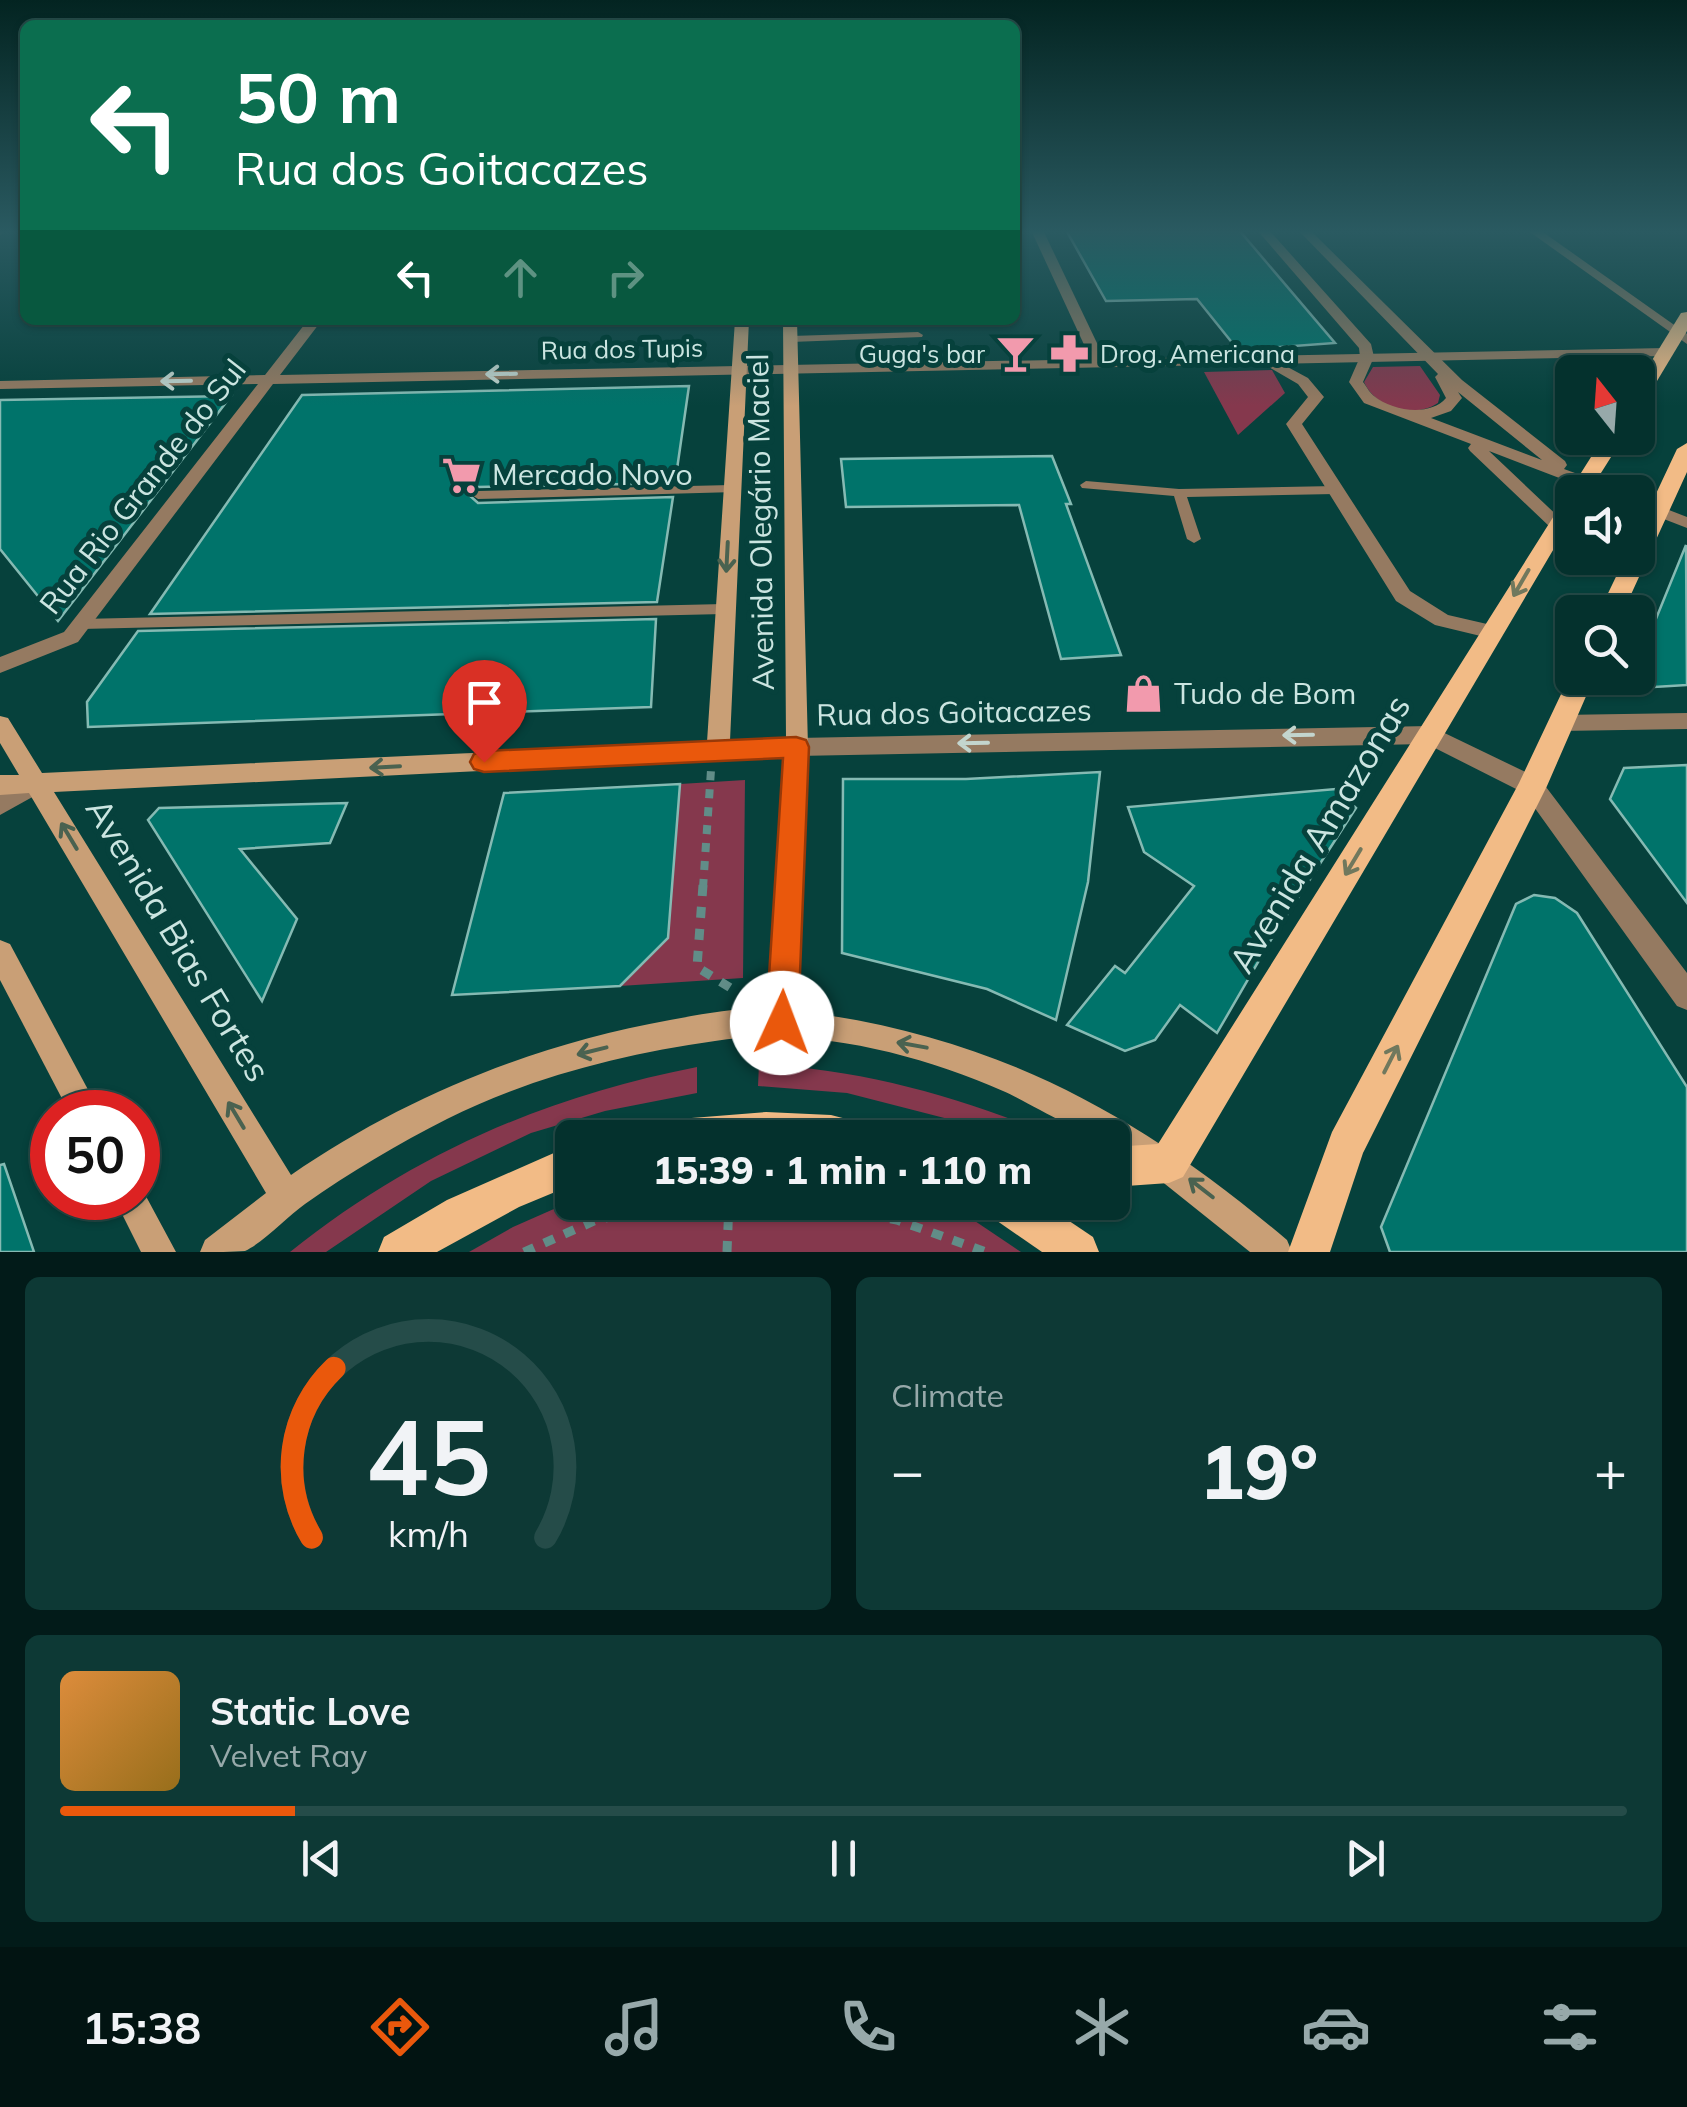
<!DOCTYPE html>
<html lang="en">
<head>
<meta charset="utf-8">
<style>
	body { margin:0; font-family:Mulish,sans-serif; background:#0d3935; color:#f1f3f6; height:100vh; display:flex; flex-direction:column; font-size:38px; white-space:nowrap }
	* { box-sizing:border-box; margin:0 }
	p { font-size:32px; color:#97a9aa }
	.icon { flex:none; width:55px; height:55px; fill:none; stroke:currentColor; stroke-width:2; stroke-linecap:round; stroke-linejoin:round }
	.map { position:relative; height:1252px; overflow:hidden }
	.sheet { display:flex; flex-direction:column; gap:25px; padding:25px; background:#021b19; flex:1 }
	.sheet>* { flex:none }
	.guide { position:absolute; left:20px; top:20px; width:1000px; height:305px; border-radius:15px; box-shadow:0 2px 8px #0004,0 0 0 2px #254c49; background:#0b6e4f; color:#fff; overflow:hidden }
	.needle { width:65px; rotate:343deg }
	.controls { position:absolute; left:1555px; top:355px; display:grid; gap:20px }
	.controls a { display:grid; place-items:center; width:100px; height:100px; border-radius:15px; background:#04312d; box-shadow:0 2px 8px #0004,0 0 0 2px #254c49; font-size:50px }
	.speed { position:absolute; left:30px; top:1090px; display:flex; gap:20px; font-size:50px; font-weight:700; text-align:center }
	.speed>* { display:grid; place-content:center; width:130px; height:130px; border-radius:50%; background:#04312d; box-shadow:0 2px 8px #0004,0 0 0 2px #254c49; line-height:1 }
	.speed .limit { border:15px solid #d22; background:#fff; color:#111 }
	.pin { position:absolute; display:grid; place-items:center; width:85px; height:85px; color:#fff; margin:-102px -42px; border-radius:50% 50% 50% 0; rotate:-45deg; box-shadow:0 0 10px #0007 }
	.pin .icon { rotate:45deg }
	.me { position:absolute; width:110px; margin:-55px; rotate:2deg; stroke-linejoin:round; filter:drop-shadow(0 0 8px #0008) }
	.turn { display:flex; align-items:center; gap:35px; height:210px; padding:0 50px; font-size:45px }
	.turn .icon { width:130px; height:130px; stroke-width:2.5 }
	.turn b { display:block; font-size:70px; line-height:85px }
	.lanes { display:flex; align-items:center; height:95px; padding:0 50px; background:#0003; justify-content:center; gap:50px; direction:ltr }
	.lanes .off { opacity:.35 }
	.big { font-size:75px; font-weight:800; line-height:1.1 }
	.sheet .tile { flex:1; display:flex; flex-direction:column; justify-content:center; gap:15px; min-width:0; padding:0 35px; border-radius:15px; background:#0d3935 }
	.sheet .dial { align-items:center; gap:0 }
	.dial svg { height:260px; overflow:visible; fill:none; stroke:#254c49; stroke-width:7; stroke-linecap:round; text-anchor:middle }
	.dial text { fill:#f1f3f6; stroke:none }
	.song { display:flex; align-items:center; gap:30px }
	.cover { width:120px; height:120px; border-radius:15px; background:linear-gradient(135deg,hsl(30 70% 55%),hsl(40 70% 35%)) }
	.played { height:10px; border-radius:5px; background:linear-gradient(90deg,#ea580c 15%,#254c49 15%) }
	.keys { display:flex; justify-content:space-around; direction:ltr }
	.heat { display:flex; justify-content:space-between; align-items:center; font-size:55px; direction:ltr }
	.sheet .tiles { flex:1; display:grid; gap:25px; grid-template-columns:1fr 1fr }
	.tile:last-child { grid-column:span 2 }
	.trip { position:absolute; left:555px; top:1120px; width:575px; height:100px; border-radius:15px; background:#04312d; box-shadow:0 2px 8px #0004,0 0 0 2px #254c49; font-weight:800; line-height:100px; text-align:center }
	.dock { display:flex; height:160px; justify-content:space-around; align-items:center; background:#021412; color:#97a9aa }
	.dock .icon { width:70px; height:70px }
	.dock .selected { color:#ea580c }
	.dock b { font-size:45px; color:#f1f3f6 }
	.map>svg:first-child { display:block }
	.green { fill:#85384d }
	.building { fill:#00736a; stroke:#85bab3; stroke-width:2.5 }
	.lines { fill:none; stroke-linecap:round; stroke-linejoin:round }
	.path-far1 { stroke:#618d88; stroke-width:8; stroke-dasharray:9 9; stroke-linecap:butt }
	.path { stroke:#618d88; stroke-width:9; stroke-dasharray:11 11; stroke-linecap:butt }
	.service { fill:#957a61; fill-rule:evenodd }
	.minor { fill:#957a61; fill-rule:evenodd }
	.tertiary { fill:#957a61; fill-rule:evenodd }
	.secondary { fill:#c99f76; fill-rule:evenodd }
	.primary { fill:#f2bb86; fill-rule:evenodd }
	.oneway { stroke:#c3d5ce }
	.oneway2 { stroke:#4a6250 }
	.oneway3 { stroke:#70785d }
	.route { fill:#ea580c; stroke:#983908; stroke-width:2.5 }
	.labels { text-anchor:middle; stroke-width:10; stroke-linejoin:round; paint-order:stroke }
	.far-street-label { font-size:25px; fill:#cbe5e1; stroke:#06413c }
	.far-poi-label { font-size:25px; fill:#cbe5e1; stroke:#06413c; text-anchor:end }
	.poi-label { font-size:30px; fill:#cbe5e1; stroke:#06413c; text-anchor:start }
	.street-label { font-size:30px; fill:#cbe5e1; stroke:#06413c }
	.near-street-label { font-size:35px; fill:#cbe5e1; stroke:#06413c }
</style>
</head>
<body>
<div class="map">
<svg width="1687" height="1252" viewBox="0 0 1687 1252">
	<rect width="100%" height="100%" fill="#06413c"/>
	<g class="green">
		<path d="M1420,366L1440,395L1438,403C1414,419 1376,409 1364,382L1373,367Z"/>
		<path d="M1272,370L1285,393L1238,435L1204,372Z"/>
		<path d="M745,780L743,978L620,986L668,937L680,784Z"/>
		<path d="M759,1064C852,1069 940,1091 1026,1125L960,1122L847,1093L758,1086Z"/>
		<path d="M697,1067V1093L605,1111L531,1133L431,1181L326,1252H290C413,1154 544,1097 697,1067Z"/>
		<path d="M572,1201L926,1203L966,1215L1021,1252H469L513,1227Z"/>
	</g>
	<g class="building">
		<path d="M1066,230H1239L1335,343L1238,350L1197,299L1106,301Z"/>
		<path d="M689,386L675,483L478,487L468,494L478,503L673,497L657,602L150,614L302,395Z"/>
		<path d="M231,396L58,621L0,549V400Z"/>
		<path d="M1052,456L1071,504H1066L1121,655L1061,659L1019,505L846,507L841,459Z"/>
		<path d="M1686,545L1687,685L1654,687L1638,672V663Z"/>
		<path d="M656,619L651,707L88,727L87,702L138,631Z"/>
		<path d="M1687,765V903L1610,799L1624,768Z"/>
		<path d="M1100,772L1088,882L1056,1020L987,989L842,953L843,779H966Z"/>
		<path d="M680,784L668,938L620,986L452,995L504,793Z"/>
		<path d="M1336,789L1356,808L1272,938L1217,1033L1180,1005L1155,1040L1125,1051L1067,1025L1115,966L1125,973L1194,886L1144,852L1128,807Z"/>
		<path d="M347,803L330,843L240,849L297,919L262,1001L148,820L159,808Z"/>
		<path d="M1534,895L1555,898L1577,913L1687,1087V1252H1390L1381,1227L1516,904Z"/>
		<path d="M4,1164L34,1252H0V1165Z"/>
	</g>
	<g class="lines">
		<path class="path-far1" d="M703,888L711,770"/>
		<g class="path">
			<path d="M703,885L697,967L737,992"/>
			<path d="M804,1202L897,1220L986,1252"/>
			<path d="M524,1252L594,1221L668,1202"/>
			<path d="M727,1252L729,1202"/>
		</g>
		<g class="service">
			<path d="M918,332L923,335L922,337L791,342L786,339L791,336Z"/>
			<path d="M1086,481L1179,489L1335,486L1341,490L1335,494L1187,497L1201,539L1194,543L1187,539L1174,496L1082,488L1080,485Z"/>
			<path d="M731,485L736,486V492L478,499L472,495L478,491Z"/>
			<path d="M724,604L731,609L724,614L81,629L74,624L81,619Z"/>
		</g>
		<g class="minor">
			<path d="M0,230H7L0,235Z"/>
			<path d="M1031,230H1043L1107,364L1105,367L1093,364Z"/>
			<path d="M1257,230H1269L1371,344L1374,357L1363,382C1367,387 1369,392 1374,396C1392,411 1430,417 1446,398L1435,377L1438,374L1298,230H1310L1462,380L1565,461L1567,465L1564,469L1616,488L1618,492H1596L1489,451L1565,523L1562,527H1550L1470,451L1468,448L1471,444L1364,403L1349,382L1360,357L1359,348ZM1458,392L1542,460L1431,418L1451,411L1462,398Z"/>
			<path d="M1267,356L1308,378L1324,397L1302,424L1410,591L1448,615L1500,627L1503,632L1500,637L1493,639L1435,625L1396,601L1286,424L1308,397L1298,384L1262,363L1260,360Z"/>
			<path d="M1638,498L1687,517V528L1638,509Z"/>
			<path d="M1687,713V729L1560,731L1552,729L1549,723L1552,717L1560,715Z"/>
		</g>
		<g class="tertiary">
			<path d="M1527,230H1540L1687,334V344Z"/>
			<path d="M308,320H322L280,375L1665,348L1672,352L1665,356L273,384L78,642L0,673V657L64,632L258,384L0,389V381L265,375Z"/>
			<path d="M1430,726L1540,779L1687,973V1010L1677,1006L1524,793L1427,744L797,756L789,753L786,747L789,741L797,738Z"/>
			<path d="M37,773L45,776L49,783L45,790L0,815V793Z"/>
		</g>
		<g class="secondary">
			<path d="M735,320H749L730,741L786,739L783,320H797L808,747L797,1011C994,1035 1137,1113 1287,1240L1292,1252H1250L1155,1176L1112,1148V1138C1083,1138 1033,1104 1003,1091C916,1053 809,1026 715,1041C623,1054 531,1077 447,1119C398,1144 350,1172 305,1204C287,1217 264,1242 245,1251C234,1252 213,1252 200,1252L205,1240L266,1193L29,793L0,795V775H19L0,743V716L8,718L42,773L707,742ZM785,756L769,1008C735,1008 703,1014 670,1020C535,1044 404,1097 291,1175L54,792Z"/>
			<path d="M0,940L10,944L100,1112H69L0,980Z"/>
			<path d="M138,1185L141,1187L176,1252H141L114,1198H138Z"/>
		</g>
		<g class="primary">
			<path d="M1687,312V331L1645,401L1638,403V383L1681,313Z"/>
			<path d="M1603,438H1623L1589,492H1572V518L1183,1177L1169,1183L1112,1187V1147L1158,1144Z"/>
			<path d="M1687,443V472L1623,612H1599L1625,558H1638V532L1677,449Z"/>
			<path d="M1572,671V678H1594L1547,786L1363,1153L1330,1252H1288L1332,1132L1519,783Z"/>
			<path d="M766,1112L831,1115L866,1124L871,1138H660L665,1124L679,1119Z"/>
			<path d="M572,1145V1185L519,1207L437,1252H378L384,1237L447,1200Z"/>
			<path d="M984,1202H1041L1093,1237L1099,1252H1042L990,1216Z"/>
		</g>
	</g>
	<defs><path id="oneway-shaft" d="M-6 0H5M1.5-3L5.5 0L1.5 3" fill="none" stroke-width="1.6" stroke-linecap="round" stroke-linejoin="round" transform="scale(2.5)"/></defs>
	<g class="oneway">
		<use href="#oneway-shaft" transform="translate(501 374) rotate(179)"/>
		<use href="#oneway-shaft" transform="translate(176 381) rotate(179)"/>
		<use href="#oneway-shaft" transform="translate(1298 735) rotate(179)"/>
		<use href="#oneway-shaft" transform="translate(973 743) rotate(179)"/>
	</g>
	<g class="oneway2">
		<use href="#oneway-shaft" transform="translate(727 557) rotate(93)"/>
		<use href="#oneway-shaft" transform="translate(385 767) rotate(177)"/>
		<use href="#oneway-shaft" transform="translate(69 836) rotate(-121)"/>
		<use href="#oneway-shaft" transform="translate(912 1045) rotate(-170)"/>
		<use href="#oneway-shaft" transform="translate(592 1051) rotate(166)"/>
		<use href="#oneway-shaft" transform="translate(236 1115) rotate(-121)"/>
		<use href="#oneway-shaft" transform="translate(1201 1188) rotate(-142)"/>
	</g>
	<g class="oneway3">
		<use href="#oneway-shaft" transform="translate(1521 583) rotate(120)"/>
		<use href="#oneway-shaft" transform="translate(1353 862) rotate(121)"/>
		<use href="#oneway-shaft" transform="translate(1391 1059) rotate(-63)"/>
	</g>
	<linearGradient id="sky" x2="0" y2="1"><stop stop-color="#032421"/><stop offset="0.57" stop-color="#2a5a61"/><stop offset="1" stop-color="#2a5a61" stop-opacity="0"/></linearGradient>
	<rect width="1687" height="406" fill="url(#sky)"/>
	<path class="route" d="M796,737L806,740L809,747L798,1023L793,1034L782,1039L771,1034L766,1023L783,758L484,772L474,769L470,762L474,754L484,751Z"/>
	<defs>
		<symbol id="bar-bare" viewBox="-9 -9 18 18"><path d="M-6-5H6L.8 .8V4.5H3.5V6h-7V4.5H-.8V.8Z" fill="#f29aad" stroke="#06413c" stroke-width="2.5" paint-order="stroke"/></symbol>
		<symbol id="pharmacy-bare" viewBox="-9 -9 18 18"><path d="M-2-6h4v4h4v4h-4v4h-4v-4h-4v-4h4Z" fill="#f29aad" stroke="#06413c" stroke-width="2.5" paint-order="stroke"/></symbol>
		<symbol id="supermarket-bare" viewBox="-9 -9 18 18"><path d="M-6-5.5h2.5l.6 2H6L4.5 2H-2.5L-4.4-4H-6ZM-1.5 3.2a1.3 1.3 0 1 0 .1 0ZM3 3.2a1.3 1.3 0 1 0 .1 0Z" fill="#f29aad" stroke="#06413c" stroke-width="2.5" paint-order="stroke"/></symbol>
		<symbol id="shop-bare" viewBox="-9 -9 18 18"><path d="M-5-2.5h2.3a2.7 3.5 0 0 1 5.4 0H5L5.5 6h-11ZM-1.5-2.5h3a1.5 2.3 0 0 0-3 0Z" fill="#f29aad" stroke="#06413c" stroke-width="2.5" paint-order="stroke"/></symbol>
	</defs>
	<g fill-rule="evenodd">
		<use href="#bar-bare" x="988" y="326" width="55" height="55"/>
		<use href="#pharmacy-bare" x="1042" y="326" width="55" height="55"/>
		<use href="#supermarket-bare" x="434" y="448" width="55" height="55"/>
		<use href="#shop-bare" x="1116" y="666" width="55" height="55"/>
	</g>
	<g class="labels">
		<g class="far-street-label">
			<text transform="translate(622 349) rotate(-1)" y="9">Rua dos Tupis</text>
		</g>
		<g class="far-poi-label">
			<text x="985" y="363">Guga's bar</text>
			<text x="1100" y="363" text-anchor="start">Drog. Americana</text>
		</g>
		<g class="poi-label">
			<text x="492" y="485">Mercado Novo</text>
			<text x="1174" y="704">Tudo de Bom</text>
		</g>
		<g class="street-label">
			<text transform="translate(143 487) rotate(-52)" y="10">Rua Rio Grande do Sul</text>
			<text transform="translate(761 522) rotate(-91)" y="10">Avenida Olegário Maciel</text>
			<text transform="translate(954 713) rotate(-1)" y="10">Rua dos Goitacazes</text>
		</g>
		<g class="near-street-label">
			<text transform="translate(1320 834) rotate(-59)" y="12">Avenida Amazonas</text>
			<text transform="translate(178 940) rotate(59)" y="12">Avenida Bias Fortes</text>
		</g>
	</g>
</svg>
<div class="controls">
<a><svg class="needle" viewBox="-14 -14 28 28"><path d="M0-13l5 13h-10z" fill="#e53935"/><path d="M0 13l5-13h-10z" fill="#97a9aa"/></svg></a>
<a><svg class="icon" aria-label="sound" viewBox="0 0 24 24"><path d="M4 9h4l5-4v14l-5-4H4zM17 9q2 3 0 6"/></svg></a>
<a><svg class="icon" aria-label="search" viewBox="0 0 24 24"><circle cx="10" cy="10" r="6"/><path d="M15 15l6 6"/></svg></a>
</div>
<div class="speed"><div class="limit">50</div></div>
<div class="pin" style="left:484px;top:762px;background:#d93025"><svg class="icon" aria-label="arrive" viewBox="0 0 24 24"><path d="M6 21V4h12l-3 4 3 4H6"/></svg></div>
<svg class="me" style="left:782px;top:1023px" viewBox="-20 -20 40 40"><circle r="19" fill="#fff"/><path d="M0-13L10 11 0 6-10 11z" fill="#ea580c"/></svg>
<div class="trip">15:39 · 1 min · 110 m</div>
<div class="guide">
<div class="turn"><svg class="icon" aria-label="left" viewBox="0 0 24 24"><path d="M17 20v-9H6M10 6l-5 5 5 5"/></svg><div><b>50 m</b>Rua dos Goitacazes</div></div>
<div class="lanes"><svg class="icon" aria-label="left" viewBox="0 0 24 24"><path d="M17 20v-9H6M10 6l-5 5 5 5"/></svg><svg class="icon off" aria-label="ahead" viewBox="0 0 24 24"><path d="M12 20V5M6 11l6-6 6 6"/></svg><svg class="icon off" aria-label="right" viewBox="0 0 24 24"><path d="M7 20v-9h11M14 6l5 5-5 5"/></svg></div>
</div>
</div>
<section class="sheet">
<div class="tiles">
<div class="tile dial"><svg viewBox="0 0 100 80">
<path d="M14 69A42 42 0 1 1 86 69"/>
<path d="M14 69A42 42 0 0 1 21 17" stroke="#ea580c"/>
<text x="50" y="56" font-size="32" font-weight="700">45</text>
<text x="50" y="72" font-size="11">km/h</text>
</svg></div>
<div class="tile"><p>Climate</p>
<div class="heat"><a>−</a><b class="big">19°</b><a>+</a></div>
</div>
<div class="tile">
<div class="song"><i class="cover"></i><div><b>Static Love</b><p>Velvet Ray</p></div></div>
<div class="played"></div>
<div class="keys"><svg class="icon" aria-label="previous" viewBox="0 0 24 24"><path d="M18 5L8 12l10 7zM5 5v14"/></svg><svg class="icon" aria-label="pause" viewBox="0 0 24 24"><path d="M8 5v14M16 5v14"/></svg><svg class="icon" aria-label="next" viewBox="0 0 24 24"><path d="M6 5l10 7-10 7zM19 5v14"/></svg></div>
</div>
</div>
</section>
<nav class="dock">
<b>15:38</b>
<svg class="icon selected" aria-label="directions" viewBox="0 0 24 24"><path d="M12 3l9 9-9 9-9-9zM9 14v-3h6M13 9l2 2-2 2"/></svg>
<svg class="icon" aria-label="music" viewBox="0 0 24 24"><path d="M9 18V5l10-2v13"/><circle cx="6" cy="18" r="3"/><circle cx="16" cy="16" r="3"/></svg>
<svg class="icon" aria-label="phone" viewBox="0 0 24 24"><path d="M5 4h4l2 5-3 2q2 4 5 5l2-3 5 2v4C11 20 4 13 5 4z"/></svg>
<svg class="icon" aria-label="climate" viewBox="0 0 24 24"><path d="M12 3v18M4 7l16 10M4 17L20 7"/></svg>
<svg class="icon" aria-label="car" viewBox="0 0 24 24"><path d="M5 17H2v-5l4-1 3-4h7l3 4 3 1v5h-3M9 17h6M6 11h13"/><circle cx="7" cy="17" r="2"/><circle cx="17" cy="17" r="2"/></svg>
<svg class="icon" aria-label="filters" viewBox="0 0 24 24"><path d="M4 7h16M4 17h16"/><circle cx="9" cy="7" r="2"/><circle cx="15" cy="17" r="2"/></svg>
</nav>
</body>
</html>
